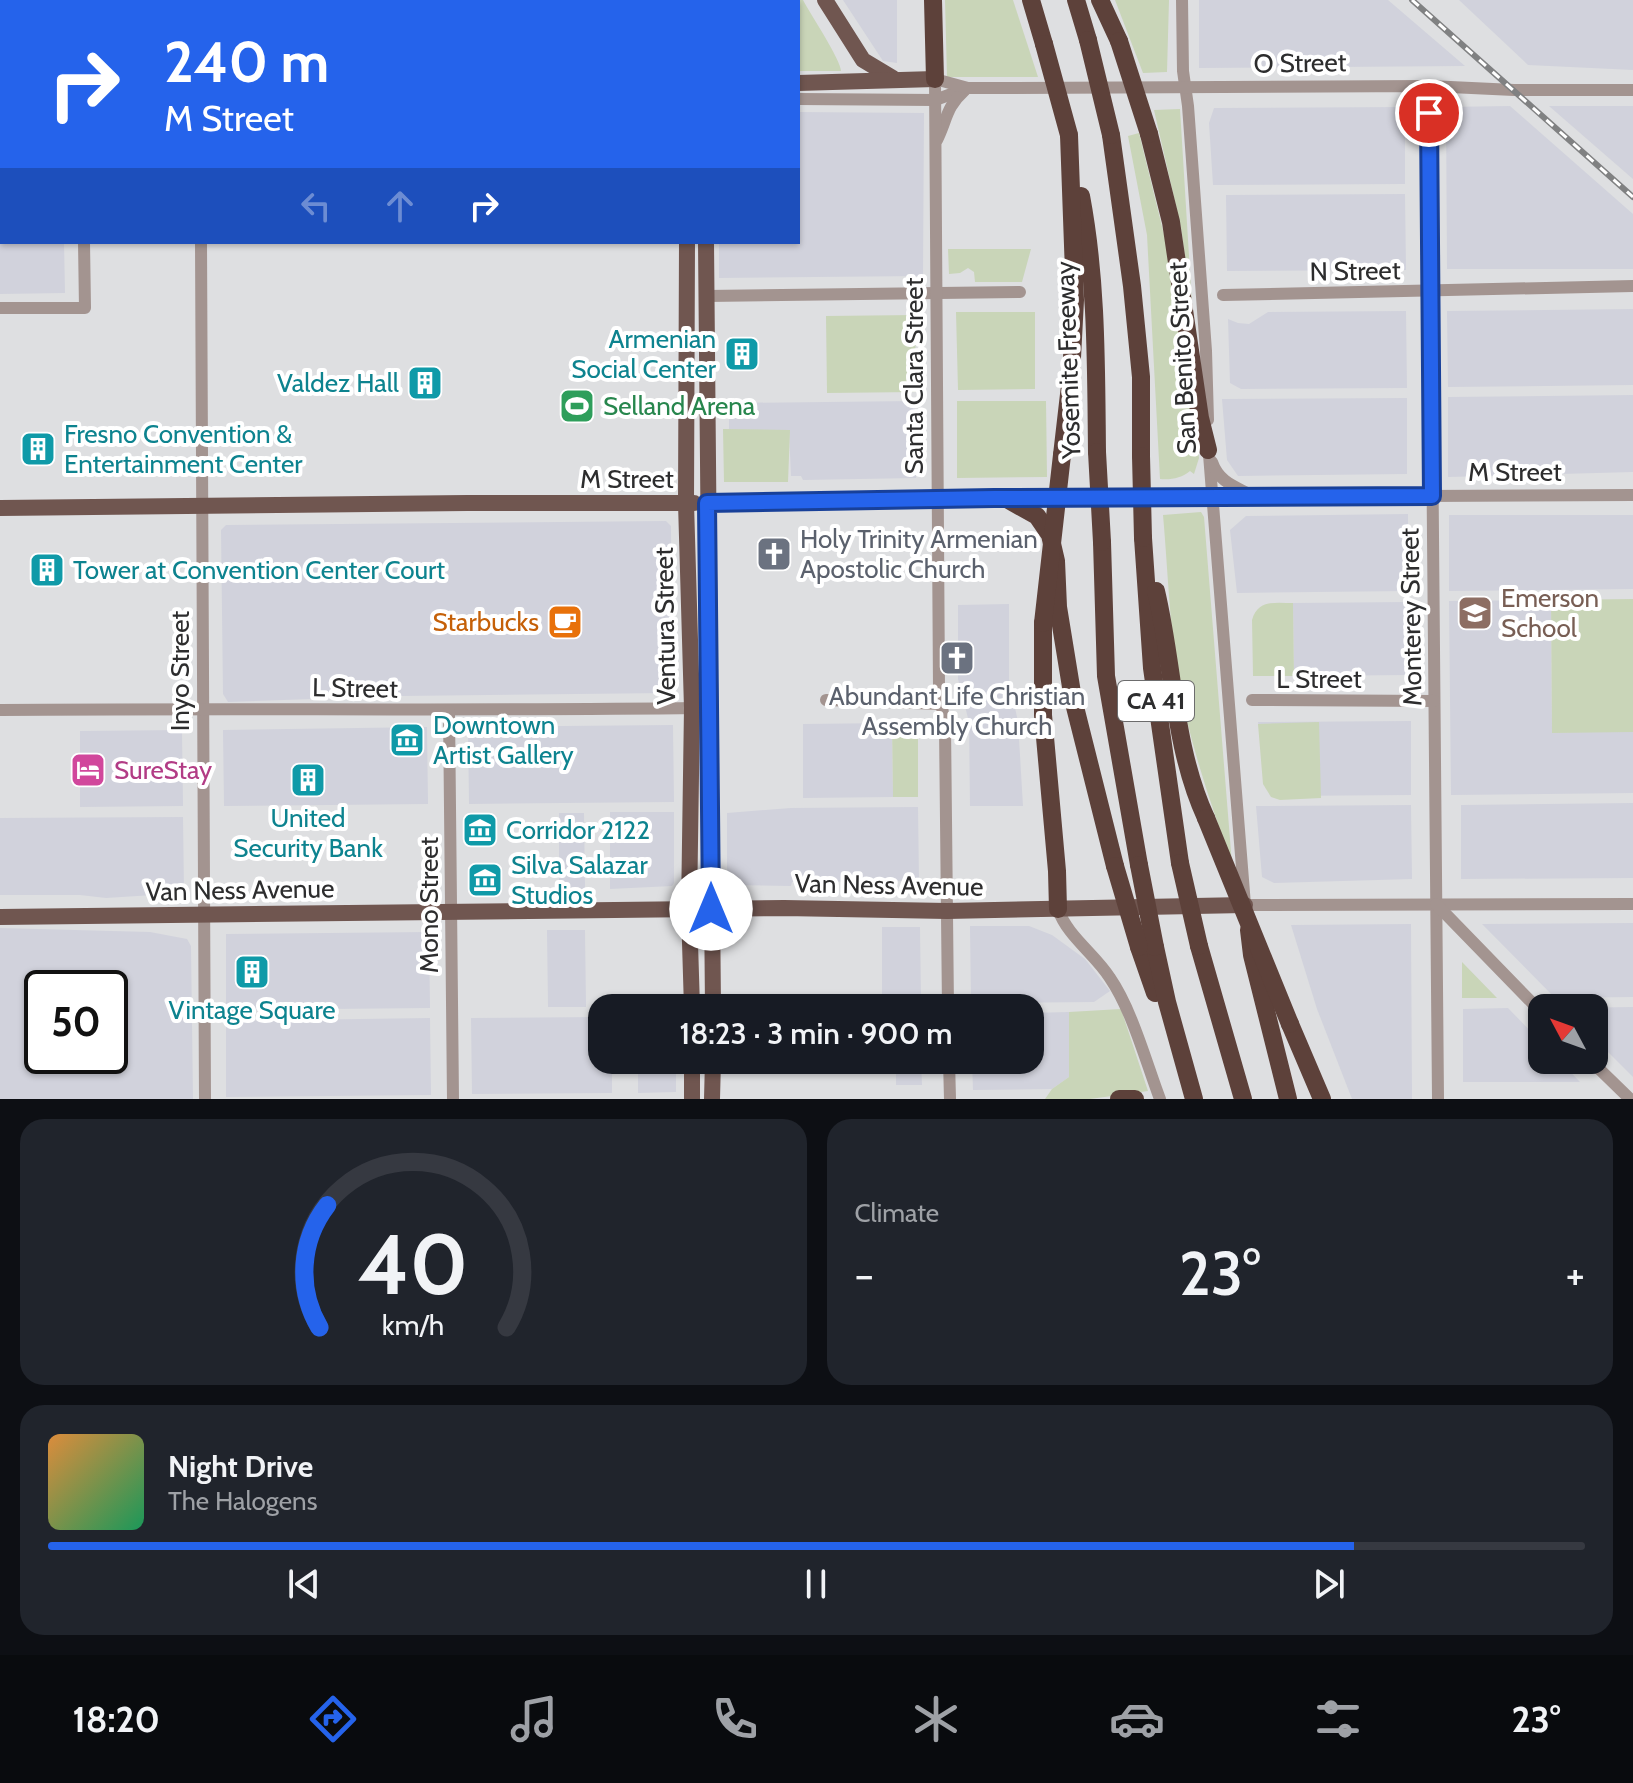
<!DOCTYPE html>
<html lang="en">
<head>
<meta charset="utf-8">
<style>
	body { margin:0; font-family:Cabin,sans-serif; background:#20242c; color:#f1f3f6; height:100vh; display:flex; flex-direction:column; font-size:30px; white-space:nowrap }
	* { box-sizing:border-box; margin:0 }
	p { font-size:26px; color:#9ea1a6 }
	.icon { flex:none; width:44px; height:44px; fill:none; stroke:currentColor; stroke-width:2; stroke-linecap:round; stroke-linejoin:round }
	.map { position:relative; height:1099px; overflow:hidden }
	.panel { display:flex; flex-direction:column; gap:20px; padding:20px; background:#0d0f14; flex:1 }
	.panel>* { flex:none }
	.guide { position:absolute; left:0px; top:0px; width:800px; height:244px; box-shadow:0 2px 6px #0004; background:#2563eb; color:#fff; overflow:hidden }
	.needle { width:52px; rotate:311deg }
	.fabs { position:absolute; left:1528px; top:994px; display:grid; gap:16px }
	.fabs a { display:grid; place-items:center; width:80px; height:80px; border-radius:16px; background:#171b24; box-shadow:0 2px 6px #0004; font-size:40px }
	.speed { position:absolute; left:24px; top:970px; display:flex; gap:16px; font-size:40px; font-weight:700; text-align:center }
	.speed>* { display:grid; place-content:center; width:104px; height:104px; border-radius:50%; background:#171b24; box-shadow:0 2px 6px #0004; line-height:1 }
	.speed .limit { border:4px solid #111; border-radius:12px; background:#fff; color:#111 }
	.pin { position:absolute; display:grid; place-items:center; width:68px; height:68px; color:#fff; margin:-34px; border:4px solid #fff; border-radius:50%; box-shadow:0 2px 8px #0007 }
	.me { position:absolute; width:88px; margin:-44px; rotate:0deg; stroke-linejoin:round; filter:drop-shadow(0 0 6px #0008) }
	.turn { display:flex; align-items:center; gap:28px; height:168px; padding:0 32px; font-size:36px }
	.turn .icon { width:104px; height:104px; stroke-width:2.5 }
	.turn b { display:block; font-size:56px; line-height:68px }
	.lanes { display:flex; align-items:center; height:76px; padding:0 32px; background:#0003; justify-content:center; gap:40px; direction:ltr }
	.lanes .off { opacity:.35 }
	.big { font-size:60px; font-weight:600; line-height:1.1 }
	.panel .tile { flex:1; display:flex; flex-direction:column; justify-content:center; gap:12px; min-width:0; padding:0 28px; border-radius:24px; background:#20242c }
	.panel .dial { align-items:center; gap:0 }
	.dial svg { height:208px; overflow:visible; fill:none; stroke:#363941; stroke-width:7; stroke-linecap:round; text-anchor:middle }
	.dial text { fill:#f1f3f6; stroke:none }
	.song { display:flex; align-items:center; gap:24px }
	.cover { width:96px; height:96px; border-radius:12px; background:linear-gradient(135deg,hsl(30 70% 55%),hsl(150 70% 35%)) }
	.played { height:8px; border-radius:4px; background:linear-gradient(90deg,#2563eb 85%,#363941 85%) }
	.keys { display:flex; justify-content:space-around; direction:ltr }
	.heat { display:flex; justify-content:space-between; align-items:center; font-size:44px; direction:ltr }
	.panel .tiles { flex:1; display:grid; gap:20px; grid-template-columns:1fr 1fr }
	.tile:last-child { grid-column:span 2 }
	.trip { position:absolute; left:588px; top:994px; width:456px; height:80px; border-radius:24px; background:#171b24; box-shadow:0 2px 6px #0004; font-weight:600; line-height:80px; text-align:center }
	.tabs { display:flex; height:128px; justify-content:space-around; align-items:center; background:#090b0e; color:#9ea1a6 }
	.tabs .icon { width:56px; height:56px }
	.tabs .active { color:#2563eb }
	.tabs b { font-size:36px; color:#f1f3f6 }
	.map>svg:first-child { display:block }
	.built { fill:#d1d2dc; fill-rule:evenodd }
	.green { fill:#c9d5b8 }
	.lines { fill:none; stroke-linecap:round; stroke-linejoin:round }
	.minor { stroke:#a39490; stroke-width:12 }
	.major { stroke:#705650; stroke-width:16 }
	.highway { stroke:#5d413a; stroke-width:18 }
	.rail-casing { stroke:#808182; stroke-width:6 }
	.rail { stroke:#fff; stroke-width:3; stroke-dasharray:9; stroke-linecap:butt }
	.highway-bridge { stroke:#5d413a; stroke-width:18 }
	.route-casing { stroke:#184099; stroke-width:20 }
	.route { stroke:#2563eb; stroke-width:14 }
	.labels { text-anchor:middle; stroke-width:8; stroke-linejoin:round; paint-order:stroke }
	.shield { fill:#fff; stroke:#6c6c6d; stroke-width:2 }
	.shield-label { font-size:24px; font-weight:bold; fill:#2d2d2e }
	.street-label { font-size:26px; fill:#2d2d2e; stroke:#fff }
	.culture-label { font-size:26px; fill:#0d838f; stroke:#fff; text-anchor:start }
	.leisure-label { font-size:26px; fill:#27864d; stroke:#fff; text-anchor:start }
	.worship-label { font-size:26px; fill:#5b616d; stroke:#fff; text-anchor:start }
	.education-label { font-size:26px; fill:#785e54; stroke:#fff; text-anchor:start }
	.food-label { font-size:26px; fill:#c56008; stroke:#fff; text-anchor:end }
	.hotel-label { font-size:26px; fill:#b23c85; stroke:#fff; text-anchor:start }
</style>
</head>
<body>
<div class="map">
<svg width="1633" height="1099" viewBox="0 0 1633 1099">
	<rect width="100%" height="100%" fill="#dedfe1"/>
	<g class="built">
		<path d="M843,0H897V63L883,61Z"/>
		<path d="M1199,0H1388L1465,66L1199,68Z"/>
		<path d="M1459,0H1633V70L1528,65Z"/>
		<path d="M1510,106L1633,214V269H1447L1446,107Z"/>
		<path d="M1549,106H1633V179Z"/>
		<path d="M1405,107V184L1213,185L1209,123L1214,108Z"/>
		<path d="M798,112L924,113L923,276L719,278V242H798Z"/>
		<path d="M0,119H2V242H64L65,293L0,294Z"/>
		<path d="M1405,194L1406,270L1227,271L1226,195Z"/>
		<path d="M1633,309V385L1448,387L1447,311Z"/>
		<path d="M1406,311L1407,388L1241,389L1230,383L1228,319L1238,323L1249,324L1268,312Z"/>
		<path d="M1633,395V472L1448,477V397Z"/>
		<path d="M1407,398V474L1238,476L1227,460L1222,399Z"/>
		<path d="M915,401L916,478L803,480L801,476H791L789,430H729V403Z"/>
		<path d="M1408,514V591L1237,593L1230,530L1246,516Z"/>
		<path d="M1449,515H1633V589L1449,591Z"/>
		<path d="M666,521L671,526L672,688L667,693L400,696L228,702L223,694L221,530L226,525Z"/>
		<path d="M1551,600L1552,732H1633V793L1451,795L1449,601Z"/>
		<path d="M1408,602L1409,675L1294,676L1293,603Z"/>
		<path d="M1009,604V679L1018,722L1023,806H970L969,722L958,679V605Z"/>
		<path d="M1411,721V795L1279,796L1266,777L1258,722Z"/>
		<path d="M892,723L893,797L803,798V724Z"/>
		<path d="M673,725L674,802L469,804L468,727Z"/>
		<path d="M427,727L428,804L224,806L223,730Z"/>
		<path d="M182,730L183,806L80,807V731Z"/>
		<path d="M1633,803V878L1461,879V805Z"/>
		<path d="M1411,805L1412,879L1274,883L1262,877L1256,806Z"/>
		<path d="M918,807L919,881L792,882L791,886L727,885V813L791,808Z"/>
		<path d="M610,812H674V883L672,886L610,889Z"/>
		<path d="M559,813H584L585,889L559,890Z"/>
		<path d="M183,817L184,893L106,898L80,895H0V818Z"/>
		<path d="M1633,923V997L1555,998L1482,924Z"/>
		<path d="M1411,924L1412,1099H1352L1317,1009L1291,925Z"/>
		<path d="M970,926H1029L1052,935L1085,959L1110,991L1094,1002L971,1003Z"/>
		<path d="M882,927H920L921,1001H882Z"/>
		<path d="M0,928L150,932L187,939L191,946L193,1099H0ZM110,988V1056H42V988Z"/>
		<path d="M547,930H585L586,1007H548Z"/>
		<path d="M429,932L430,1008L226,1010V934Z"/>
		<path d="M1633,1007V1077L1594,1038V1008H1565Z"/>
		<path d="M1508,1008L1542,1043V1060H1559L1580,1082H1463V1009Z"/>
		<path d="M1069,1012V1077L1052,1089L973,1090L972,1060H1030V1013Z"/>
		<path d="M602,1017V1060H612V1093L472,1094L471,1018Z"/>
		<path d="M430,1018L431,1095L226,1097V1021Z"/>
		<path d="M638,1060H676V1092L638,1093Z"/>
		<path d="M896,1060H921L922,1085H896Z"/>
	</g>
	<g class="green">
		<path d="M718,0H803C811,15 841,60 841,71H798V2Z"/>
		<path d="M945,0H1013L1038,77H947Z"/>
		<path d="M1115,0H1169L1167,72L1143,73Z"/>
		<path d="M1180,109L1192,305L1181,228L1154,110Z"/>
		<path d="M1139,133L1171,263L1199,458L1194,474L1190,471C1182,478 1171,480 1160,479L1147,235L1128,136Z"/>
		<path d="M948,249H1031L1022,282H975L974,272L968,268L960,273L949,274Z"/>
		<path d="M956,312H1035V389L958,390Z"/>
		<path d="M915,315L916,392L827,393L826,316Z"/>
		<path d="M957,401H1046L1047,477L957,478Z"/>
		<path d="M723,429L790,430L788,482H724Z"/>
		<path d="M1201,512L1204,517L1232,864C1215,816 1198,767 1186,717C1170,652 1169,582 1163,515Z"/>
		<path d="M1633,599V732L1552,733L1551,600Z"/>
		<path d="M1293,603L1294,676H1253L1252,620C1258,599 1276,603 1293,603Z"/>
		<path d="M1319,722L1321,798L1280,800L1271,797L1263,784L1258,724Z"/>
		<path d="M892,723H918V797H893Z"/>
		<path d="M1462,962L1497,998H1462Z"/>
		<path d="M1121,1009L1148,1091L1090,1099H1045L1052,1089L1069,1077V1012Z"/>
	</g>
	<g class="lines">
		<g class="minor">
			<path d="M81,0V2"/>
			<path d="M198,0V2"/>
			<path d="M1182,0L1183,71L1188,106L1206,351L1208,420"/>
			<path d="M1429,86L1438,1099"/>
			<path d="M798,99L935,100L968,88"/>
			<path d="M937,140C947,120 946,107 964,91"/>
			<path d="M201,242L205,1099"/>
			<path d="M1223,295L1633,286"/>
			<path d="M707,296L1020,292"/>
			<path d="M0,308H85L84,242"/>
			<path d="M1208,442L1245,905L1633,904"/>
			<path d="M1212,462C1219,482 1234,486 1251,495"/>
			<path d="M707,503L994,498L1633,495"/>
			<path d="M826,700L942,704"/>
			<path d="M1252,700L1434,701"/>
			<path d="M0,710C233,708 466,711 699,708"/>
			<path d="M449,711L453,1099"/>
			<path d="M1436,904L1542,1013"/>
			<path d="M1058,909C1067,936 1095,954 1110,978C1132,1010 1146,1062 1160,1099"/>
			<path d="M948,1008L945,726L939,688L935,79L968,88H997L1429,86L1514,90H1633"/>
			<path d="M949,1060L950,1099"/>
			<path d="M1590,1060L1630,1099"/>
		</g>
		<g class="major">
			<path d="M694,0V2"/>
			<path d="M825,0L863,60L893,78"/>
			<path d="M798,83L935,79"/>
			<path d="M0,98H2"/>
			<path d="M687,242L686,503L692,708L689,910L692,1008"/>
			<path d="M706,242L713,1008"/>
			<path d="M0,508L467,503H694"/>
			<path d="M0,917L784,908L947,911L1245,905"/>
			<path d="M692,1099V1060"/>
			<path d="M712,1099L713,1060"/>
		</g>
		<g class="highway">
			<path d="M933,0L935,79"/>
			<path d="M1031,0L1044,44"/>
			<path d="M1076,0L1088,40"/>
			<path d="M1100,0L1119,41"/>
			<path d="M1149,134L1171,222L1200,418L1208,450"/>
			<path d="M1111,135L1132,286L1141,377V456"/>
			<path d="M1081,196C1097,281 1096,366 1097,452"/>
			<path d="M1062,455L1071,377L1075,300L1069,135"/>
			<path d="M1005,498L1037,516L1050,535L1056,561L1058,607L1073,699L1115,866"/>
			<path d="M1143,538L1152,668L1180,863"/>
			<path d="M1102,542L1106,676L1139,865"/>
			<path d="M1156,591C1174,667 1173,746 1206,818"/>
			<path d="M1043,623V715L1057,871L1058,909"/>
			<path d="M1249,930L1252,955L1288,1099"/>
			<path d="M1199,946L1243,1099"/>
			<path d="M1139,947L1155,993"/>
			<path d="M1155,947L1167,1002L1194,1099"/>
			<path d="M1290,1024L1322,1099"/>
			<path d="M1119,1099H1135"/>
		</g>
		<defs>
			<path id="rail" d="M1412,0L1633,197"/>
		</defs>
		<use href="#rail" class="rail-casing"/>
		<use href="#rail" class="rail"/>
		<g class="highway-bridge">
			<path d="M1088,40L1111,135"/>
			<path d="M1119,41L1149,134"/>
			<path d="M1044,44L1069,135"/>
			<path d="M1097,452L1102,542"/>
			<path d="M1141,456L1143,538"/>
			<path d="M1043,623L1062,455"/>
			<path d="M1206,818L1290,1024"/>
			<path d="M1180,863L1199,946"/>
			<path d="M1139,865L1155,947"/>
			<path d="M1115,866L1139,947"/>
		</g>
	</g>
	<g class="lines">
		<defs>
			<path id="route" d="M711,909L707,503L994,498L1432,496L1429,113"/>
		</defs>
		<use href="#route" class="route-casing"/>
		<use href="#route" class="route"/>
	</g>
	<defs>
		<symbol id="building-square" viewBox="-11 -11 22 22"><rect x="-9" y="-9" width="18" height="18" rx="4" fill="#0f9aa8" stroke="#fff"/><path d="M-4-6H4V6H1V3H-1V6H-4ZM-2.5-4.3h1.7v1.8h-1.7ZM.8-4.3h1.7v1.8H.8ZM-2.5-1h1.7V.8h-1.7ZM.8-1h1.7V.8H.8Z" fill="#fff"/></symbol>
		<symbol id="stadium-square" viewBox="-11 -11 22 22"><rect x="-9" y="-9" width="18" height="18" rx="4" fill="#2e9e5b" stroke="#fff"/><path d="M0-5a6.5 5 0 1 0 0 10a6.5 5 0 1 0 0-10ZM-3.5-1.8h7v3.6h-7Z" fill="#fff"/></symbol>
		<symbol id="church-square" viewBox="-11 -11 22 22"><rect x="-9" y="-9" width="18" height="18" rx="4" fill="#6b7280" stroke="#fff"/><path d="M-1.2-6h2.4v3.5h3.3v2.4h-3.3V6h-2.4V-.1h-3.3v-2.4h3.3Z" fill="#fff"/></symbol>
		<symbol id="school-square" viewBox="-11 -11 22 22"><rect x="-9" y="-9" width="18" height="18" rx="4" fill="#8d6e63" stroke="#fff"/><path d="M0-5L7-2L0 1L-7-2ZM-4 1L0 2.5L4 1V4Q0 6-4 4Z" fill="#fff"/></symbol>
		<symbol id="cafe-square" viewBox="-11 -11 22 22"><rect x="-9" y="-9" width="18" height="18" rx="4" fill="#e8710a" stroke="#fff"/><path d="M-5.5-4.5H6V0H3Q3 3.5 0 3.5H-2.5Q-5.5 3.5-5.5 0ZM3-3.2v2h1.7v-2ZM-6 4.5H4V6H-6Z" fill="#fff"/></symbol>
		<symbol id="museum-square" viewBox="-11 -11 22 22"><rect x="-9" y="-9" width="18" height="18" rx="4" fill="#0f9aa8" stroke="#fff"/><path d="M0-6L6-3V-2H-6V-3ZM-5-1h2V3h-2ZM-1-1h2V3h-2ZM3-1h2V3H3ZM-6 4H6V6H-6Z" fill="#fff"/></symbol>
		<symbol id="hotel-square" viewBox="-11 -11 22 22"><rect x="-9" y="-9" width="18" height="18" rx="4" fill="#d1479c" stroke="#fff"/><path d="M-6-4.5h1.5V1H6V5H4.5V3h-9V5H-6ZM-4 0a1.8 1.8 0 1 1 3.6 0ZM.5 0V-2.5h3Q6-2.5 6 0Z" fill="#fff"/></symbol>
	</defs>
	<g fill-rule="evenodd">
		<use href="#building-square" x="722" y="334" width="40" height="40"/>
		<use href="#building-square" x="405" y="363" width="40" height="40"/>
		<use href="#stadium-square" x="557" y="386" width="40" height="40"/>
		<use href="#building-square" x="18" y="429" width="40" height="40"/>
		<use href="#church-square" x="754" y="534" width="40" height="40"/>
		<use href="#building-square" x="27" y="550" width="40" height="40"/>
		<use href="#school-square" x="1455" y="593" width="40" height="40"/>
		<use href="#cafe-square" x="545" y="602" width="40" height="40"/>
		<use href="#church-square" x="937" y="638" width="40" height="40"/>
		<use href="#museum-square" x="387" y="720" width="40" height="40"/>
		<use href="#hotel-square" x="68" y="750" width="40" height="40"/>
		<use href="#building-square" x="288" y="760" width="40" height="40"/>
		<use href="#museum-square" x="460" y="810" width="40" height="40"/>
		<use href="#museum-square" x="465" y="860" width="40" height="40"/>
		<use href="#building-square" x="232" y="952" width="40" height="40"/>
	</g>
	<g class="labels">
		<rect class="shield" x="1118" y="681" width="76" height="40" rx="6"/>
		<g class="shield-label">
			<text x="1156" y="709">CA 41</text>
		</g>
		<g class="street-label">
			<text transform="translate(1300 63) rotate(-1)" y="9">O Street</text>
			<text transform="translate(1355 271) rotate(-1)" y="9">N Street</text>
			<text transform="translate(1182 358) rotate(-93)" y="9">San Benito Street</text>
			<text transform="translate(1068 360) rotate(-92)" y="9">Yosemite Freeway</text>
			<text transform="translate(914 376) rotate(-90)" y="9">Santa Clara Street</text>
			<text x="1515" y="481">M Street</text>
			<text x="627" y="488">M Street</text>
			<text transform="translate(1411 617) rotate(-91)" y="9">Monterey Street</text>
			<text transform="translate(665 626) rotate(-91)" y="9">Ventura Street</text>
			<text transform="translate(180 671) rotate(-90)" y="9">Inyo Street</text>
			<text x="1319" y="688">L Street</text>
			<text transform="translate(355 688) rotate(1)" y="9">L Street</text>
			<text transform="translate(889 885) rotate(1)" y="9">Van Ness Avenue</text>
			<text transform="translate(240 890) rotate(-1)" y="9">Van Ness Avenue</text>
			<text transform="translate(429 905) rotate(-90)" y="9">Mono Street</text>
		</g>
		<g class="culture-label">
			<text x="716" y="348" text-anchor="end">Armenian<tspan x="716" dy="30">Social Center</tspan></text>
			<text x="399" y="392" text-anchor="end">Valdez Hall</text>
			<text x="64" y="443">Fresno Convention &amp;<tspan x="64" dy="30">Entertainment Center</tspan></text>
			<text x="73" y="579">Tower at Convention Center Court</text>
			<text x="433" y="734">Downtown<tspan x="433" dy="30">Artist Gallery</tspan></text>
			<text x="308" y="827" text-anchor="middle">United<tspan x="308" dy="30">Security Bank</tspan></text>
			<text x="506" y="839">Corridor 2122</text>
			<text x="511" y="874">Silva Salazar<tspan x="511" dy="30">Studios</tspan></text>
			<text x="252" y="1019" text-anchor="middle">Vintage Square</text>
		</g>
		<g class="leisure-label">
			<text x="603" y="415">Selland Arena</text>
		</g>
		<g class="worship-label">
			<text x="800" y="548">Holy Trinity Armenian<tspan x="800" dy="30">Apostolic Church</tspan></text>
			<text x="957" y="705" text-anchor="middle">Abundant Life Christian<tspan x="957" dy="30">Assembly Church</tspan></text>
		</g>
		<g class="education-label">
			<text x="1501" y="607">Emerson<tspan x="1501" dy="30">School</tspan></text>
		</g>
		<g class="food-label">
			<text x="539" y="631">Starbucks</text>
		</g>
		<g class="hotel-label">
			<text x="114" y="779">SureStay</text>
		</g>
	</g>
</svg>
<div class="fabs">
<a><svg class="needle" viewBox="-14 -14 28 28"><path d="M0-13l5 13h-10z" fill="#e53935"/><path d="M0 13l5-13h-10z" fill="#9ea1a6"/></svg></a>
</div>
<div class="speed"><div class="limit">50</div></div>
<div class="pin" style="left:1429px;top:113px;background:#d93025"><svg class="icon" aria-label="arrive" viewBox="0 0 24 24"><path d="M6 21V4h12l-3 4 3 4H6"/></svg></div>
<svg class="me" style="left:711px;top:909px" viewBox="-20 -20 40 40"><circle r="19" fill="#fff"/><path d="M0-13L10 11 0 6-10 11z" fill="#2563eb"/></svg>
<div class="trip">18:23 · 3 min · 900 m</div>
<div class="guide">
<div class="turn"><svg class="icon" aria-label="right" viewBox="0 0 24 24"><path d="M7 20v-9h11M14 6l5 5-5 5"/></svg><div><b>240 m</b>M Street</div></div>
<div class="lanes"><svg class="icon off" aria-label="left" viewBox="0 0 24 24"><path d="M17 20v-9H6M10 6l-5 5 5 5"/></svg><svg class="icon off" aria-label="ahead" viewBox="0 0 24 24"><path d="M12 20V5M6 11l6-6 6 6"/></svg><svg class="icon" aria-label="right" viewBox="0 0 24 24"><path d="M7 20v-9h11M14 6l5 5-5 5"/></svg></div>
</div>
</div>
<section class="panel">
<div class="tiles">
<div class="tile dial"><svg viewBox="0 0 100 80">
<path d="M14 69A42 42 0 1 1 86 69"/>
<path d="M14 69A42 42 0 0 1 17 22" stroke="#2563eb"/>
<text x="50" y="56" font-size="32" font-weight="700">40</text>
<text x="50" y="72" font-size="11">km/h</text>
</svg></div>
<div class="tile"><p>Climate</p>
<div class="heat"><a>−</a><b class="big">23°</b><a>+</a></div>
</div>
<div class="tile">
<div class="song"><i class="cover"></i><div><b>Night Drive</b><p>The Halogens</p></div></div>
<div class="played"></div>
<div class="keys"><svg class="icon" aria-label="previous" viewBox="0 0 24 24"><path d="M18 5L8 12l10 7zM5 5v14"/></svg><svg class="icon" aria-label="pause" viewBox="0 0 24 24"><path d="M8 5v14M16 5v14"/></svg><svg class="icon" aria-label="next" viewBox="0 0 24 24"><path d="M6 5l10 7-10 7zM19 5v14"/></svg></div>
</div>
</div>
</section>
<nav class="tabs">
<b>18:20</b>
<svg class="icon active" aria-label="directions" viewBox="0 0 24 24"><path d="M12 3l9 9-9 9-9-9zM9 14v-3h6M13 9l2 2-2 2"/></svg>
<svg class="icon" aria-label="music" viewBox="0 0 24 24"><path d="M9 18V5l10-2v13"/><circle cx="6" cy="18" r="3"/><circle cx="16" cy="16" r="3"/></svg>
<svg class="icon" aria-label="phone" viewBox="0 0 24 24"><path d="M5 4h4l2 5-3 2q2 4 5 5l2-3 5 2v4C11 20 4 13 5 4z"/></svg>
<svg class="icon" aria-label="climate" viewBox="0 0 24 24"><path d="M12 3v18M4 7l16 10M4 17L20 7"/></svg>
<svg class="icon" aria-label="car" viewBox="0 0 24 24"><path d="M5 17H2v-5l4-1 3-4h7l3 4 3 1v5h-3M9 17h6M6 11h13"/><circle cx="7" cy="17" r="2"/><circle cx="17" cy="17" r="2"/></svg>
<svg class="icon" aria-label="filters" viewBox="0 0 24 24"><path d="M4 7h16M4 17h16"/><circle cx="9" cy="7" r="2"/><circle cx="15" cy="17" r="2"/></svg>
<b>23°</b>
</nav>
</body>
</html>
